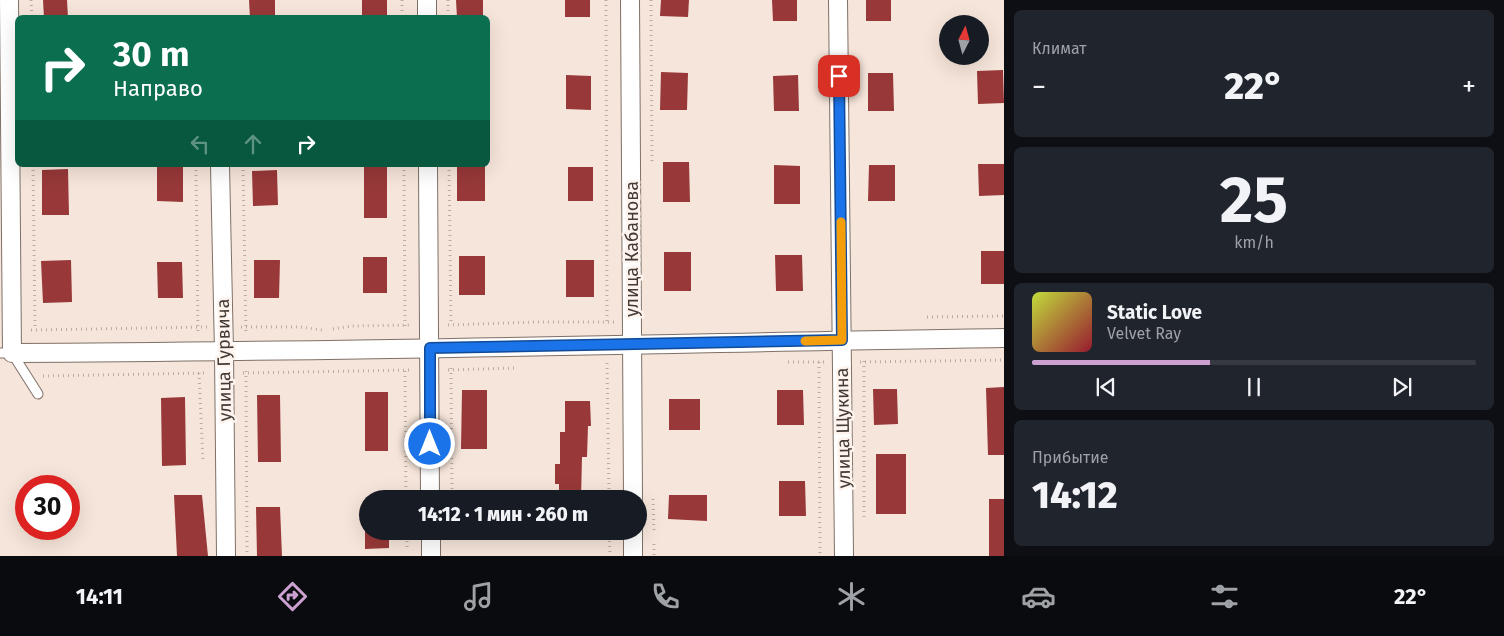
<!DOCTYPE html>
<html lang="ru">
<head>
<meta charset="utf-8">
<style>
	body { margin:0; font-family:"Fira Sans",sans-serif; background:#20242c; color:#f1f3f6; height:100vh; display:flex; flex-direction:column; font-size:19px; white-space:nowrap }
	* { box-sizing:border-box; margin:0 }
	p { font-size:16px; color:#9ea1a6 }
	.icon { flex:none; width:28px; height:28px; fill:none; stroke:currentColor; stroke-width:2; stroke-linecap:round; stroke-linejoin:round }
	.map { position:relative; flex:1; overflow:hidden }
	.drawer { display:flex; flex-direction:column; gap:10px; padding:10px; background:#0d0f14; width:500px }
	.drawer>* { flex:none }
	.hud { position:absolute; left:15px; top:15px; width:475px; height:152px; border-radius:8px; box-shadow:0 5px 20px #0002; background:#0b6e4f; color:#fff; overflow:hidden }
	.needle { width:32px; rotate:6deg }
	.tools { position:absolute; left:939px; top:15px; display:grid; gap:10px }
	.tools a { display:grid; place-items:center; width:50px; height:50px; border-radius:50%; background:#171b24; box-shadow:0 5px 20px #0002; font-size:25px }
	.speed { position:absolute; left:15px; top:475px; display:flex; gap:10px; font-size:25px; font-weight:700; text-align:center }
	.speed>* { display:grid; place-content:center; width:65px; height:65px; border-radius:50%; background:#171b24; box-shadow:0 5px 20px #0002; line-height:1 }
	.speed .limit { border:8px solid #d22; background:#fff; color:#111 }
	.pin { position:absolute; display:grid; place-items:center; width:42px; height:42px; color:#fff; margin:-21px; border-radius:10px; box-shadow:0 2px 8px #0006 }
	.me { position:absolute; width:55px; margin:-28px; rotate:0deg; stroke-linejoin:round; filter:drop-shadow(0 0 4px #0008) }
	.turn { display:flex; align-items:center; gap:18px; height:105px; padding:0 15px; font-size:22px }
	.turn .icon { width:65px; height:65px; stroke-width:2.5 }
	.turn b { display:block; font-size:35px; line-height:42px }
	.lanes { display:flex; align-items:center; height:48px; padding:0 15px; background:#0003; justify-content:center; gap:25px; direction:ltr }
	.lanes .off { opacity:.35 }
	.big { font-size:38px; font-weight:800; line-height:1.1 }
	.drawer .tile { flex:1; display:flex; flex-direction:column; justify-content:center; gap:8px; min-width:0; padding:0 18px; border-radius:8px; background:#20242c }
	.drawer .dial { align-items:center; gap:0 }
	.dial b { font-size:65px; line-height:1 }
	.song { display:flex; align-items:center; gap:15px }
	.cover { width:60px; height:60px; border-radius:8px; background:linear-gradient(135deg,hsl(70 70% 55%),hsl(350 70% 35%)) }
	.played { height:5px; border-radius:2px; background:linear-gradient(90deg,#cca1d1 40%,#363941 40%) }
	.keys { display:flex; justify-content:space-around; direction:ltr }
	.heat { display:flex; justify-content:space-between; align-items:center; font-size:28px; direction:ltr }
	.trip { position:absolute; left:359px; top:490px; width:288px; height:50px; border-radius:25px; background:#171b24; box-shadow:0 5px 20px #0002; font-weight:800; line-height:50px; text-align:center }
	.tab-bar { display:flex; height:80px; justify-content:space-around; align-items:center; background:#090b0e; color:#9ea1a6 }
	.tab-bar .icon { width:35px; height:35px }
	.tab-bar .current { color:#cca1d1 }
	.tab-bar b { font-size:22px; color:#f1f3f6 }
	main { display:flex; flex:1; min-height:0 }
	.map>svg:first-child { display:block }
	.building { fill:#983839 }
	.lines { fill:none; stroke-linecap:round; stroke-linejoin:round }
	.service-casing { stroke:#7f7067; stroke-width:11 }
	.minor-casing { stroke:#7f7067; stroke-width:20 }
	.path { stroke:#baaca3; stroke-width:3; stroke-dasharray:1 4; stroke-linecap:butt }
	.service { stroke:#fff; stroke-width:9 }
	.minor { stroke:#fff; stroke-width:18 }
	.route-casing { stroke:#114b97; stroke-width:12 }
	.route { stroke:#1a73e8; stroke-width:9 }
	.slow { stroke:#f59e0b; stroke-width:9 }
	.labels { text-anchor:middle; stroke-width:5; stroke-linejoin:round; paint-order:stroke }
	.street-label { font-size:18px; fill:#413a36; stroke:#fef3ed }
</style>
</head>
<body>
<main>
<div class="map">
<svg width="1004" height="556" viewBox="0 0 1004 556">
	<rect width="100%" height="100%" fill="#f6e5da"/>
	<g class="building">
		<path d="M43,0H67L68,18H44Z"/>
		<path d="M249,0H275V18H250Z"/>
		<rect x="362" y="0" width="25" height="18"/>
		<path d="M456,0H483V18H457Z"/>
		<rect x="565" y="0" width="25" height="17"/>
		<path d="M661,0H689L688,17L660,16Z"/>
		<path d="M772,0H797V21H773Z"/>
		<rect x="866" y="0" width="25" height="21"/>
		<path d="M1003,70L1004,103L978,104L977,71Z"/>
		<path d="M661,72L688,73L687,110H660Z"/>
		<path d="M868,73H893L894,111H868Z"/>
		<path d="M566,75L591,76V110L566,109Z"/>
		<path d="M798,75L799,111H774L773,76Z"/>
		<path d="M663,162H689L690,202H663Z"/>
		<path d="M978,164H1004V195L979,196Z"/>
		<path d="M157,165H183V202L157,201Z"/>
		<path d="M364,165L387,166V218H364Z"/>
		<path d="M774,165L800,166V204H774Z"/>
		<path d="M869,165H895V201H868Z"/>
		<path d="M485,166V201H457V167Z"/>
		<rect x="568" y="167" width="25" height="34"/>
		<path d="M68,169L69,215H42V170Z"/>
		<path d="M277,170L278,205L253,206L252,171Z"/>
		<rect x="981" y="251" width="23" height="33"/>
		<rect x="664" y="252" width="27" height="39"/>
		<path d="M775,255H802L803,291H776Z"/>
		<rect x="459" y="256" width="26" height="39"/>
		<rect x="363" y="257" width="24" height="36"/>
		<path d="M71,260L72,302L43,303L41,261Z"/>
		<path d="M254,260H280L279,298H254Z"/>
		<rect x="566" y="260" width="28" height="37"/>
		<path d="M157,262H182L183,298H158Z"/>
		<path d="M1004,387V455H988L986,388Z"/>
		<path d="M873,389H897L898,424L874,425Z"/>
		<path d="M462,390H487V449H461Z"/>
		<path d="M777,390H803L804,425H777Z"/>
		<rect x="365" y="392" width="23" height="59"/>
		<path d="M257,395H280L281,462H258Z"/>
		<path d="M185,397L186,465L162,466L161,398Z"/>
		<rect x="669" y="399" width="31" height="31"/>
		<path d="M565,401H590L591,426H588L587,457H582L581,499H559V484H555V464H560V432H565Z"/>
		<rect x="876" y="454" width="30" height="60"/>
		<path d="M779,481H805L806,516H779Z"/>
		<path d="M174,495H202L208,556H177Z"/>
		<path d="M669,495H707V521L668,519Z"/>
		<rect x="989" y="499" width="15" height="57"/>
		<path d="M256,507H280L282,556H257Z"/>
		<path d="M365,531H389V548L365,549Z"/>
	</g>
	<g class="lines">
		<defs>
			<path id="service" d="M0,353H12L38,394"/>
			<g id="minor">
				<path d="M9,0L12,353C343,352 673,343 1004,338"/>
				<path d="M427,0V18"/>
				<path d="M630,0L633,499"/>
				<path d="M838,0L844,556"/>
				<path d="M220,165L224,352L226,556"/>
				<path d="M428,165L430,499"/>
				<path d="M431,531V556"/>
				<path d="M633,531V556"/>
			</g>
		</defs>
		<use href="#service" class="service-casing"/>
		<use href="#minor" class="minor-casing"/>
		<g class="path">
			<path d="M31,0L32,18"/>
			<path d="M402,0V18"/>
			<path d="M448,0V18"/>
			<path d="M606,0L607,322"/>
			<path d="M651,0L652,163"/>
			<path d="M33,165L35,329"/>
			<path d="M196,165L198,334"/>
			<path d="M243,165L246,335"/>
			<path d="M404,165L405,327"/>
			<path d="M449,165L451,324"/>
			<path d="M927,317L1004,316"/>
			<path d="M448,325L536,322H614"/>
			<path d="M241,327H301L322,330"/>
			<path d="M333,329L352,326L411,325"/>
			<path d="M31,330L207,327"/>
			<path d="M864,361V517"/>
			<path d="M788,362H824"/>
			<path d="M819,362L820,556"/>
			<path d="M860,362L1004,360"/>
			<path d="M607,363L609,499"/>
			<path d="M451,368L452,499"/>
			<path d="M448,370L514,368"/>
			<path d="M246,371L247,553"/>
			<path d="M405,371L406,499"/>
			<path d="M199,373L203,462"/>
			<path d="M243,373L411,370"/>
			<path d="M43,376L206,373"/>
			<path d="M653,499L654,533"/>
			<path d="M407,531V550"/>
			<path d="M609,531L610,556"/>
			<path d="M654,544V556"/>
		</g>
		<use href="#service" class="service"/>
		<use href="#minor" class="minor"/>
	</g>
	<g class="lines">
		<defs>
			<path id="route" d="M430,444V348L842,340L839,76"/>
		</defs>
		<use href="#route" class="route-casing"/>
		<use href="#route" class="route"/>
		<path class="slow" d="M805,341L842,340L841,222"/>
	</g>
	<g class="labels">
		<g class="street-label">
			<text transform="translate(632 249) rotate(-90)" y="6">улица Кабанова</text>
			<text transform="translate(224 360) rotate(-91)" y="6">улица Гурвича</text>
			<text transform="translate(843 428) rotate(-91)" y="6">улица Щукина</text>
		</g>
	</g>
</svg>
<div class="tools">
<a><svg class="needle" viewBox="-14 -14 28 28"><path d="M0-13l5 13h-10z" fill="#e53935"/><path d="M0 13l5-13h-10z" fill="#9ea1a6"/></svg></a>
</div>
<div class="speed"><div class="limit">30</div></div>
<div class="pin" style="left:839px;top:76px;background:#d93025"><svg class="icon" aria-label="arrive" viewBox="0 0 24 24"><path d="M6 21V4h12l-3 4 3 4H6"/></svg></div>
<svg class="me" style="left:430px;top:444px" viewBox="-20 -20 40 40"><circle r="17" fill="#1a73e8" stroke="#fff" stroke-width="3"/><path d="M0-11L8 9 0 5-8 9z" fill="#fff"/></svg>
<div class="trip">14:12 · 1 мин · 260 m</div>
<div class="hud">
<div class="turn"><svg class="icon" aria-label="right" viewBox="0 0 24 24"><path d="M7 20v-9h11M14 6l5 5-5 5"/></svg><div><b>30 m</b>Направо</div></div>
<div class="lanes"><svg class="icon off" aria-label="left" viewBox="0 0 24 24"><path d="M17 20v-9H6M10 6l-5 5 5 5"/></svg><svg class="icon off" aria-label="ahead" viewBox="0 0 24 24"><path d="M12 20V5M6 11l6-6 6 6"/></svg><svg class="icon" aria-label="right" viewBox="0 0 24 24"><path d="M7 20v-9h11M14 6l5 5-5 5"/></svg></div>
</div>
</div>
<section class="drawer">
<div class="tile"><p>Климат</p>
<div class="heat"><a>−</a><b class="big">22°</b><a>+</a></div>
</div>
<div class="tile dial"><b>25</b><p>km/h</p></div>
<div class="tile">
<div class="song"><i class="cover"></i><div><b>Static Love</b><p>Velvet Ray</p></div></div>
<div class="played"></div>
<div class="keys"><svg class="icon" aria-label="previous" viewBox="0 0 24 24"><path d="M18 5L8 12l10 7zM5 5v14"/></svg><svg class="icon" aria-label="pause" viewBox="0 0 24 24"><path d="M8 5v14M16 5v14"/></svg><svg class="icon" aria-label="next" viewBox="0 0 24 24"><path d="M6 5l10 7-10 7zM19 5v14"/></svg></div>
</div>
<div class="tile"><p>Прибытие</p><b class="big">14:12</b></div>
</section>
</main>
<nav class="tab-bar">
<b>14:11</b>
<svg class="icon current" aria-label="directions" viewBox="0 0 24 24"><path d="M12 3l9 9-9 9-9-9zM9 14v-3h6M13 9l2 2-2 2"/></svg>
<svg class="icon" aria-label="music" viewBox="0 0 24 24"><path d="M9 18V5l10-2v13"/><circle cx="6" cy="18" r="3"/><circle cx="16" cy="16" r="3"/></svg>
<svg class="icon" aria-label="phone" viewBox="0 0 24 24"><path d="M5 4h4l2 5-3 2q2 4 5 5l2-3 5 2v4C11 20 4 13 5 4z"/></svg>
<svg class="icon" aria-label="climate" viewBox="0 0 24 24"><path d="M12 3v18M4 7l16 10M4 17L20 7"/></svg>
<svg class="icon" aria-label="car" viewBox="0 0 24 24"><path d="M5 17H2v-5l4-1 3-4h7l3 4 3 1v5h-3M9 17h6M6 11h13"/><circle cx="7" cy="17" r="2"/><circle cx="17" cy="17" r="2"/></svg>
<svg class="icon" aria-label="filters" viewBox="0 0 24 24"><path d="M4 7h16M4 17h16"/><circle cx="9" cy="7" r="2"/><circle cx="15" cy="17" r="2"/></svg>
<b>22°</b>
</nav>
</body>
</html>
